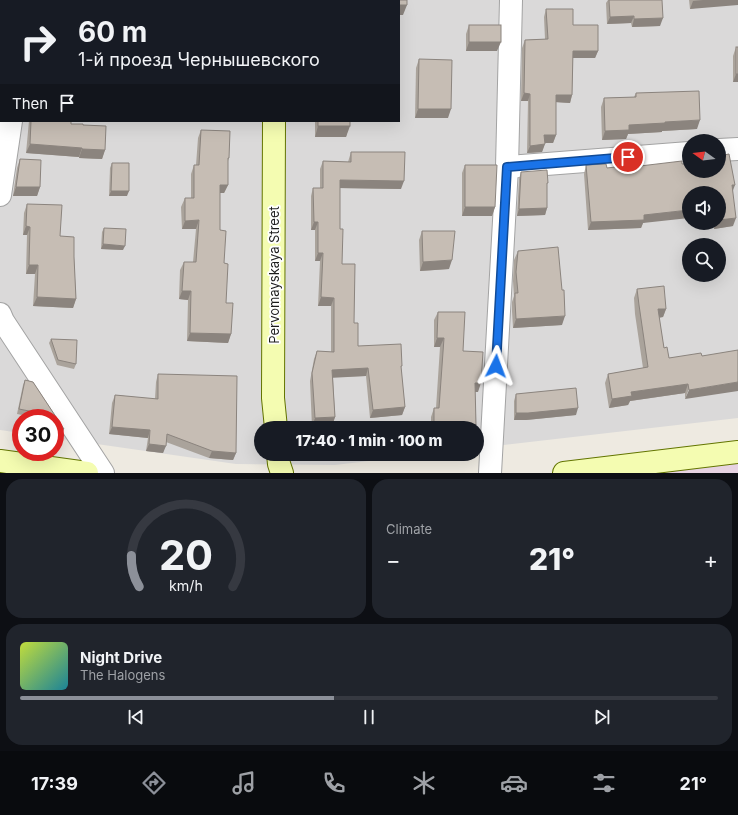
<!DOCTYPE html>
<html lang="en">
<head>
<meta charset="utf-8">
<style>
	body { margin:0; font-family:Inter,sans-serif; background:#20242c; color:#f1f3f6; height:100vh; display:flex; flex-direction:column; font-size:15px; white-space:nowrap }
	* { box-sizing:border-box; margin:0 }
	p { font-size:13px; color:#9ea1a6 }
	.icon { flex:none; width:22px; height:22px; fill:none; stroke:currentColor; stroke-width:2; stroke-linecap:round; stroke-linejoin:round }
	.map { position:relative; height:473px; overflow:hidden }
	.sheet { display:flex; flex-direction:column; gap:6px; padding:6px; background:#0d0f14; flex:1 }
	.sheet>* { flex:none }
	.top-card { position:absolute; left:0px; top:0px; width:400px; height:122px; box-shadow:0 4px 16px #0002; background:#171b24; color:#f1f3f6; overflow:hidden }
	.needle { width:26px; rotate:285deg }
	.fabs { position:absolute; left:682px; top:134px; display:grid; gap:8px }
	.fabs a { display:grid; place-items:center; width:44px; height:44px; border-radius:50%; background:#171b24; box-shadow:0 4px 16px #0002; font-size:20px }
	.speed { position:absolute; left:12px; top:409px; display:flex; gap:8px; font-size:20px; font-weight:700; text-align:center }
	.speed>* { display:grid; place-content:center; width:52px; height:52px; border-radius:50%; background:#171b24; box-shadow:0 4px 16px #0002; line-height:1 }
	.speed .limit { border:6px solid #d22; background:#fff; color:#111 }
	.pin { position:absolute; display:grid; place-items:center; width:34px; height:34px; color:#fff; margin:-17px; border:2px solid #fff; border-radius:50%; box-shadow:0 1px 4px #0007 }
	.me { position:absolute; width:44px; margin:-22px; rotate:3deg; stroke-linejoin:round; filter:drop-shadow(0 0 3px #0008) }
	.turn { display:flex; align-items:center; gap:14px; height:84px; padding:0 12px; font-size:18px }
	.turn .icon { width:52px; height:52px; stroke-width:2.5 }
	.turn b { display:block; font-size:28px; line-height:34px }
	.then { display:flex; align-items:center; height:38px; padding:0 12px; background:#0003; gap:8px; font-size:15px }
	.big { font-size:30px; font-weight:800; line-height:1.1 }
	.sheet .tile { flex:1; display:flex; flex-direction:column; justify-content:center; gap:6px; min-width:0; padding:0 14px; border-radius:16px; background:#20242c }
	.sheet .dial { align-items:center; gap:0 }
	.dial svg { height:104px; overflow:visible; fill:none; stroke:#363941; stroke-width:7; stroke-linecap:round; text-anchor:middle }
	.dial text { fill:#f1f3f6; stroke:none }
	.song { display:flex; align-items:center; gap:12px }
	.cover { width:48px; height:48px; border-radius:6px; background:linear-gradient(135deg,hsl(70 70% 55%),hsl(190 70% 35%)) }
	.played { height:4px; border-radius:2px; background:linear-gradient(90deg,#8c9099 45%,#363941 45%) }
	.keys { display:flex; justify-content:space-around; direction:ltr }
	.heat { display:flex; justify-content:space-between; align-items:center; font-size:22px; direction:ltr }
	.sheet .tiles { flex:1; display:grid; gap:6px; grid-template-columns:1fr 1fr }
	.tile:last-child { grid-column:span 2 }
	.trip { position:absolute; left:254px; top:421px; width:230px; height:40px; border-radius:20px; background:#171b24; box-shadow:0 4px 16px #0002; font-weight:800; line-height:40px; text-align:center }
	.tab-bar { display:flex; height:64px; justify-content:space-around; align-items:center; background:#090b0e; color:#9ea1a6 }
	.tab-bar .icon { width:28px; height:28px }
	.tab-bar .active { color:#8c9099 }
	.tab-bar b { font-size:18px; color:#f1f3f6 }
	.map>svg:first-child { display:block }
	.residential { fill:#dad9d9; fill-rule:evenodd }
	.industrial { fill:#e7d3e2 }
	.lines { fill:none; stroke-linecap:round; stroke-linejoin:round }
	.street-casing { stroke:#a3a3a3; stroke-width:24 }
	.secondary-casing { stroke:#637501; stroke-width:24 }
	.street { stroke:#fff; stroke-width:22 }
	.secondary { stroke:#f4fcb1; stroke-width:22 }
	.wall { fill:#aaa39b }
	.shaded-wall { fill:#8b847e }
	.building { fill:#c6bdb4; stroke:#8b847e }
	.route-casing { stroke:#114b97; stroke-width:10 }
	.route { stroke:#1a73e8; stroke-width:7 }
	.labels { text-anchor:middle; stroke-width:3.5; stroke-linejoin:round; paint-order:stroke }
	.street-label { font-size:13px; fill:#1c1c1c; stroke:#fff }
</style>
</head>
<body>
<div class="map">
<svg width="738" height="473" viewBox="0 0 738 473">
	<rect width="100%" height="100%" fill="#eeeae1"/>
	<path class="residential" d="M0,0H738V418L477,448V428H261V454H428L335,465L236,464L55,438V418H21V433L0,430ZM1,1H399V121H1ZM689,141H719V171H689ZM689,193H719V223H689ZM689,245H719V275H689Z"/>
	<path class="industrial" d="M738,460V473H622Z"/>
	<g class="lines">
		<defs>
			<g id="street">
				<path d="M29,1V0"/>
				<path d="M719,150L738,149"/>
				<path d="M507,167L689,153"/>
				<path d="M0,195L11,121"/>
				<path d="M0,314L3,321L103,473"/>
				<path d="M490,473L507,167L511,0"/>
			</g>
			<g id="secondary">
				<path d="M274,1V0"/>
				<path d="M274,121L273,398L276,428"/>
				<path d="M278,454L279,464L282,473"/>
				<path d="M0,461L87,473"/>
				<path d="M564,473L738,452"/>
			</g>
		</defs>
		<use href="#street" class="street-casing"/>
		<use href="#secondary" class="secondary-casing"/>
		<use href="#street" class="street"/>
		<use href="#secondary" class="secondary"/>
	</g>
	<g class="wall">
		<path d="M0,0L1,1V11H0Z"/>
		<path d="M608,0H662L660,26L632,27L631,23L607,24L606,3Z"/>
		<path d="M689,0H738L690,9Z"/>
		<path d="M546,9L573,25L598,51L595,58H573L572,95L570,103L556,102V135L553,143H545L542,152L527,153L528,101H521L522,48L525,40L545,39L544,17Z"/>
		<path d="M469,25L497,51H466V34Z"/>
		<path d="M736,47H738V82H733V56Z"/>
		<path d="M419,59L448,118H415L416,68Z"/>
		<path d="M636,93L697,129L662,131V132L628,134L626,139L602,140L601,107L604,98L634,97Z"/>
		<path d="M29,121H71V124L83,125L105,150L102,159L79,158V157L26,153Z"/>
		<path d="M315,121H350L346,137H315Z"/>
		<path d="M201,130L229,158L228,161V185L224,193H220V230L224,263L226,303L231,334L228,343L187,341L188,300L179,299L180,270L184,262H193L196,229H182L181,207L185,198H191V174L194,165H196L198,138Z"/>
		<path d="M351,152L401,189L340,188V229L342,264L358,346L401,369L405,407L402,415L370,418L366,376L333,377L335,417L332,426L312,427L310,381L314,359L317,351L331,352V306H318L320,261H315V230H311V196L313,188H320V169L323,161L348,162Z"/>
		<path d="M20,159L40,187L37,196H13L17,168Z"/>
		<path d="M112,163L127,196H109L110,168Z"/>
		<path d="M682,164L733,192V226L714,229L713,223H719V193L643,223L641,228L588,230L584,174L586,165L607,168Z"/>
		<path d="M465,165L495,207L492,216H462V173Z"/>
		<path d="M521,172L547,208L545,215L517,216L519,179Z"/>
		<path d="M27,204L60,236L74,257L76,299L73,308L33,306L35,274H26L27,235H23L24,213Z"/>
		<path d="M104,228L123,250L101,249L102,232Z"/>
		<path d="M422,231L449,269L420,271L419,240Z"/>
		<path d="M518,251L562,325L513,328L512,311V302L514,296L513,281L514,260Z"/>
		<path d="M637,289L666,309L663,317L659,318L664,348L669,358L702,356L685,399V393L630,401L628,405L609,408L605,383L608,374L643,368L635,314L634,298Z"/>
		<path d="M438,312L463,351L478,392H475L476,425L475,428H431V417L434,408H436L440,347H434V320Z"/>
		<path d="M51,339L76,364L74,369L57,365L49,343Z"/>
		<path d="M158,374L236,453L233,460L209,458L166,442L163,453L146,451L148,438L109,434L112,403L115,395L155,399L156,382Z"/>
		<path d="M25,380L33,382L64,429L62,434L55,433V418H32V417L17,414L23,385Z"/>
		<path d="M516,394L576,415L526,420H514V401Z"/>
	</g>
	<g class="shaded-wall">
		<path d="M703,0H738V5L690,9L693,1Z"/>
		<path d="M399,5H407L403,15H399Z"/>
		<path d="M634,16L631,23L607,24L610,17Z"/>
		<path d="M663,18L660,26L632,27L634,19Z"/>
		<path d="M469,42H501L497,51H466Z"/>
		<path d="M573,51H598L595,58H571Z"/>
		<path d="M736,74H738V82H733Z"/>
		<path d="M524,93L530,94L528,101H521Z"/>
		<path d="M556,95H572L570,103L554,102Z"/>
		<path d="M418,109H451L448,118H415Z"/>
		<path d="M700,120L697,129L662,131V132L628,134L626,139L602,140L605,131L629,125L665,122Z"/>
		<path d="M318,126H350L346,137H315Z"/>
		<path d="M544,135H556L553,143H542Z"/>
		<path d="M30,144L82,148L79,157L26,153Z"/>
		<path d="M545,144L542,152L527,153L530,146Z"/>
		<path d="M82,149L105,150L102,159L79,158Z"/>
		<path d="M340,180L404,181L401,189L337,188Z"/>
		<path d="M220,185H228L224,193H216Z"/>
		<path d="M732,185H735L732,193Z"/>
		<path d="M16,187H40L37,196H13Z"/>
		<path d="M111,191H129L127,196H109Z"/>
		<path d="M465,207H495L492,216H462Z"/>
		<path d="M547,208L545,215L517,216L519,209Z"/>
		<path d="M689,210V218L643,223L641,228L588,230L591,222L644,215Z"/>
		<path d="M736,218L733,226L714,229L716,223H719V220Z"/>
		<path d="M199,220L196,229H182L185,221Z"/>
		<path d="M314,222H318L315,230H311Z"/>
		<path d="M26,226L30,227L27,235H23Z"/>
		<path d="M103,244L125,246L123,250L101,249Z"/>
		<path d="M318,253H323L320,261H315Z"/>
		<path d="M452,260L449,269L420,271L423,262Z"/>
		<path d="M29,265H38L35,274H26Z"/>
		<path d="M182,291H191L188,300L179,299Z"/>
		<path d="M37,297L76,299L73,308L33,306Z"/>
		<path d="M321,297L334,298L331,306H318Z"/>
		<path d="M658,309H666L663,317L654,318Z"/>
		<path d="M565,316L562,325L513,328L516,319Z"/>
		<path d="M190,333L231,334L228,343L187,341Z"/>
		<path d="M437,338H444L440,347H434Z"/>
		<path d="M368,368L366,376L329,378L332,370Z"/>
		<path d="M738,382V391L685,399L689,390Z"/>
		<path d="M475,383H481L478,392H472Z"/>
		<path d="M688,384L685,393L630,401L628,405L609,408L612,399L631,392Z"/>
		<path d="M405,407L402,415L370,418L373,410Z"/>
		<path d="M578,408L576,415L526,420H514L516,413Z"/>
		<path d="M335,417L332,426L312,427L315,418Z"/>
		<path d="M476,425L475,428H434V427Z"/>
		<path d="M112,427L150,430L148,438L109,434Z"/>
		<path d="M149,444L166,446L163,453L146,451Z"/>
		<path d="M212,451L236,453L233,460L209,458Z"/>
	</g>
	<g class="building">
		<path d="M0,0H9L8,1H1V2H0Z"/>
		<path d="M52,0H77V1H51Z"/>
		<path d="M131,0H166V1H130Z"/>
		<path d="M318,0H407V5H399V1H318Z"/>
		<path d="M609,0H662L663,18L634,19V16L610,17Z"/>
		<path d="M546,9H573V25H598V51H573L572,95H556V135H544L545,144L530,146V94L524,93L525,40L548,39Z"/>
		<rect x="469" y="25" width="32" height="17"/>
		<rect x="736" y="47" width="2" height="27"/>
		<path d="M419,59L452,60L451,109H418Z"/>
		<path d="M699,91L700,120L665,122V123L629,125V130L605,131L604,98L636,97V93Z"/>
		<path d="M31,121H71V124H83V125L106,126L105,150L82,149V148L30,144Z"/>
		<rect x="318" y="121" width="32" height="5"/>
		<path d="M201,130L230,131L229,158H228V185H220V230L226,231L224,263L228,264L226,303H233L231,334L190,333L191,291H182L184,262H196L199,220L185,221V198H194V165H199Z"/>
		<path d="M351,152H405L404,181L340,180V229H343L342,264H355L354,323H358V346L401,344L402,366H401L405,407L373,410L368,368L332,370L335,417L315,418L312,373L317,351L334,352V298L321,297L323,253H318V222H314L313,188H323V161L351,162Z"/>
		<path d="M729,154L735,185H732L736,218L719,220V193H689V210L644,215V220L591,222L586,165L606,164L607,168L640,164V166L682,161V164L689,163V171H719V156Z"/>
		<path d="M20,159L41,160L40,187H16Z"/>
		<path d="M112,163H129V191H111Z"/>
		<path d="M465,165H497L495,207H465Z"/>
		<path d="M547,170L548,183H547V208L519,209L521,172Z"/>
		<path d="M27,204L62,205L60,236L74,237V257L76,299L37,297L38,265H29L30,227L26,226Z"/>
		<path d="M104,228L126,229L125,246L103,244Z"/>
		<path d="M422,231H455L452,260L423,262Z"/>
		<path d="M558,247L562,290H564L565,316L516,319L515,302V293H518L516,272L518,251Z"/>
		<path d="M664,286L666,309H658L664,348L667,347L669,358L701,353L702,356L738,350V382L689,390L688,384L631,392L632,396L612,399L608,374L648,367L639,305L637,289Z"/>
		<path d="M438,312H465L463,351L483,352L481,383H475L476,425L434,427V408H439L444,338H437Z"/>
		<path d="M51,339L77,340L76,364L58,360Z"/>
		<path d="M158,374L237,376L236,453L212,451L167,434L166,446L149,444L150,430L112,427L115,395L158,399Z"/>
		<path d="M25,380L33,382L64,429L55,428V418H33L34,412L19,409Z"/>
		<path d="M576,388L578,408L528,413H516V394Z"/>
	</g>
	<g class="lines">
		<defs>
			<path id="route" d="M496,366L507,167L628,157"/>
		</defs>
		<use href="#route" class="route-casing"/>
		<use href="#route" class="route"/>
	</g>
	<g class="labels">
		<g class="street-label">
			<text transform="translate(274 275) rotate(-90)" y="5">Pervomayskaya Street</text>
		</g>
	</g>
</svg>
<div class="fabs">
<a><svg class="needle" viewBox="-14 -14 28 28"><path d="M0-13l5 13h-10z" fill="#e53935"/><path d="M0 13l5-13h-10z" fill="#9ea1a6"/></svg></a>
<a><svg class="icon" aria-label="sound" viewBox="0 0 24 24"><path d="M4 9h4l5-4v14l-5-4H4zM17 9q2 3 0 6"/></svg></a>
<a><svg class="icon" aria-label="search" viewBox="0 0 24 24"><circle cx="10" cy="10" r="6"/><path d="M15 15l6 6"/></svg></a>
</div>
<div class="speed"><div class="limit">30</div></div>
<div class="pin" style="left:628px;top:157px;background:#d93025"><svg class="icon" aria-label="arrive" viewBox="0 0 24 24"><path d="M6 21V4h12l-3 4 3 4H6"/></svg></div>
<svg class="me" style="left:496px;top:366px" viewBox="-20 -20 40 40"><path d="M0-17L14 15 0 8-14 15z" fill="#1a73e8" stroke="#fff" stroke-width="4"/></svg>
<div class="trip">17:40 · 1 min · 100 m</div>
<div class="top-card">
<div class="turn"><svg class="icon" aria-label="right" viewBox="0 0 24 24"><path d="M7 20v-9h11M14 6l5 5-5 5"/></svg><div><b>60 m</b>1-й проезд Чернышевского</div></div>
<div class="then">Then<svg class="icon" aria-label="arrive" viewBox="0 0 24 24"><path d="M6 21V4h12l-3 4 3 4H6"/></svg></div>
</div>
</div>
<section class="sheet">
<div class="tiles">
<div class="tile dial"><svg viewBox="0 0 100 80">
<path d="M14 69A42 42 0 1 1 86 69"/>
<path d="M14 69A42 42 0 0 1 8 45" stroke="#8c9099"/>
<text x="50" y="56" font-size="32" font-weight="700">20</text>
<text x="50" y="72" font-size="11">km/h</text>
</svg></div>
<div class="tile"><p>Climate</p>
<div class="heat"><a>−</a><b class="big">21°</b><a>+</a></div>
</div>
<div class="tile">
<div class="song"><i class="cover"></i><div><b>Night Drive</b><p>The Halogens</p></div></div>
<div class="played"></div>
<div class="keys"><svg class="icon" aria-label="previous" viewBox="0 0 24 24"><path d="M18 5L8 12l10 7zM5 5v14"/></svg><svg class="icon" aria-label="pause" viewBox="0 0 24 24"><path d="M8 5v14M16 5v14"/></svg><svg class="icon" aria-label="next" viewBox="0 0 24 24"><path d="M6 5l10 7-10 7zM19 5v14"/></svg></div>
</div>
</div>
</section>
<nav class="tab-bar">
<b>17:39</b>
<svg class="icon active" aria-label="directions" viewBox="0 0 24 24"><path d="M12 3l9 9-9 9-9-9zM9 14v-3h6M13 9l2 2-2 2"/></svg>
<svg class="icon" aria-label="music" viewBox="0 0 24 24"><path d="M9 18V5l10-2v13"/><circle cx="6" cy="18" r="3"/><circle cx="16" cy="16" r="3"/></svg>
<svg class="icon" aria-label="phone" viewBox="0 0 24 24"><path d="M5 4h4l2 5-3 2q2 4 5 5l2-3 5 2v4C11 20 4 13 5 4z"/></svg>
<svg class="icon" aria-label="climate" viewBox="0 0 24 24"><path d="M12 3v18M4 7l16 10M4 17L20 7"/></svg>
<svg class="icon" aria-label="car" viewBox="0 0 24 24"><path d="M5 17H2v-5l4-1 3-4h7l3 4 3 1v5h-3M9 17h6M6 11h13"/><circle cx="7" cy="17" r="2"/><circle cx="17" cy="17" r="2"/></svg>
<svg class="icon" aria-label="filters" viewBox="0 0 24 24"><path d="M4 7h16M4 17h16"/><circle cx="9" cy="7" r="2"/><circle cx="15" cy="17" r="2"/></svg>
<b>21°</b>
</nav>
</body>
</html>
